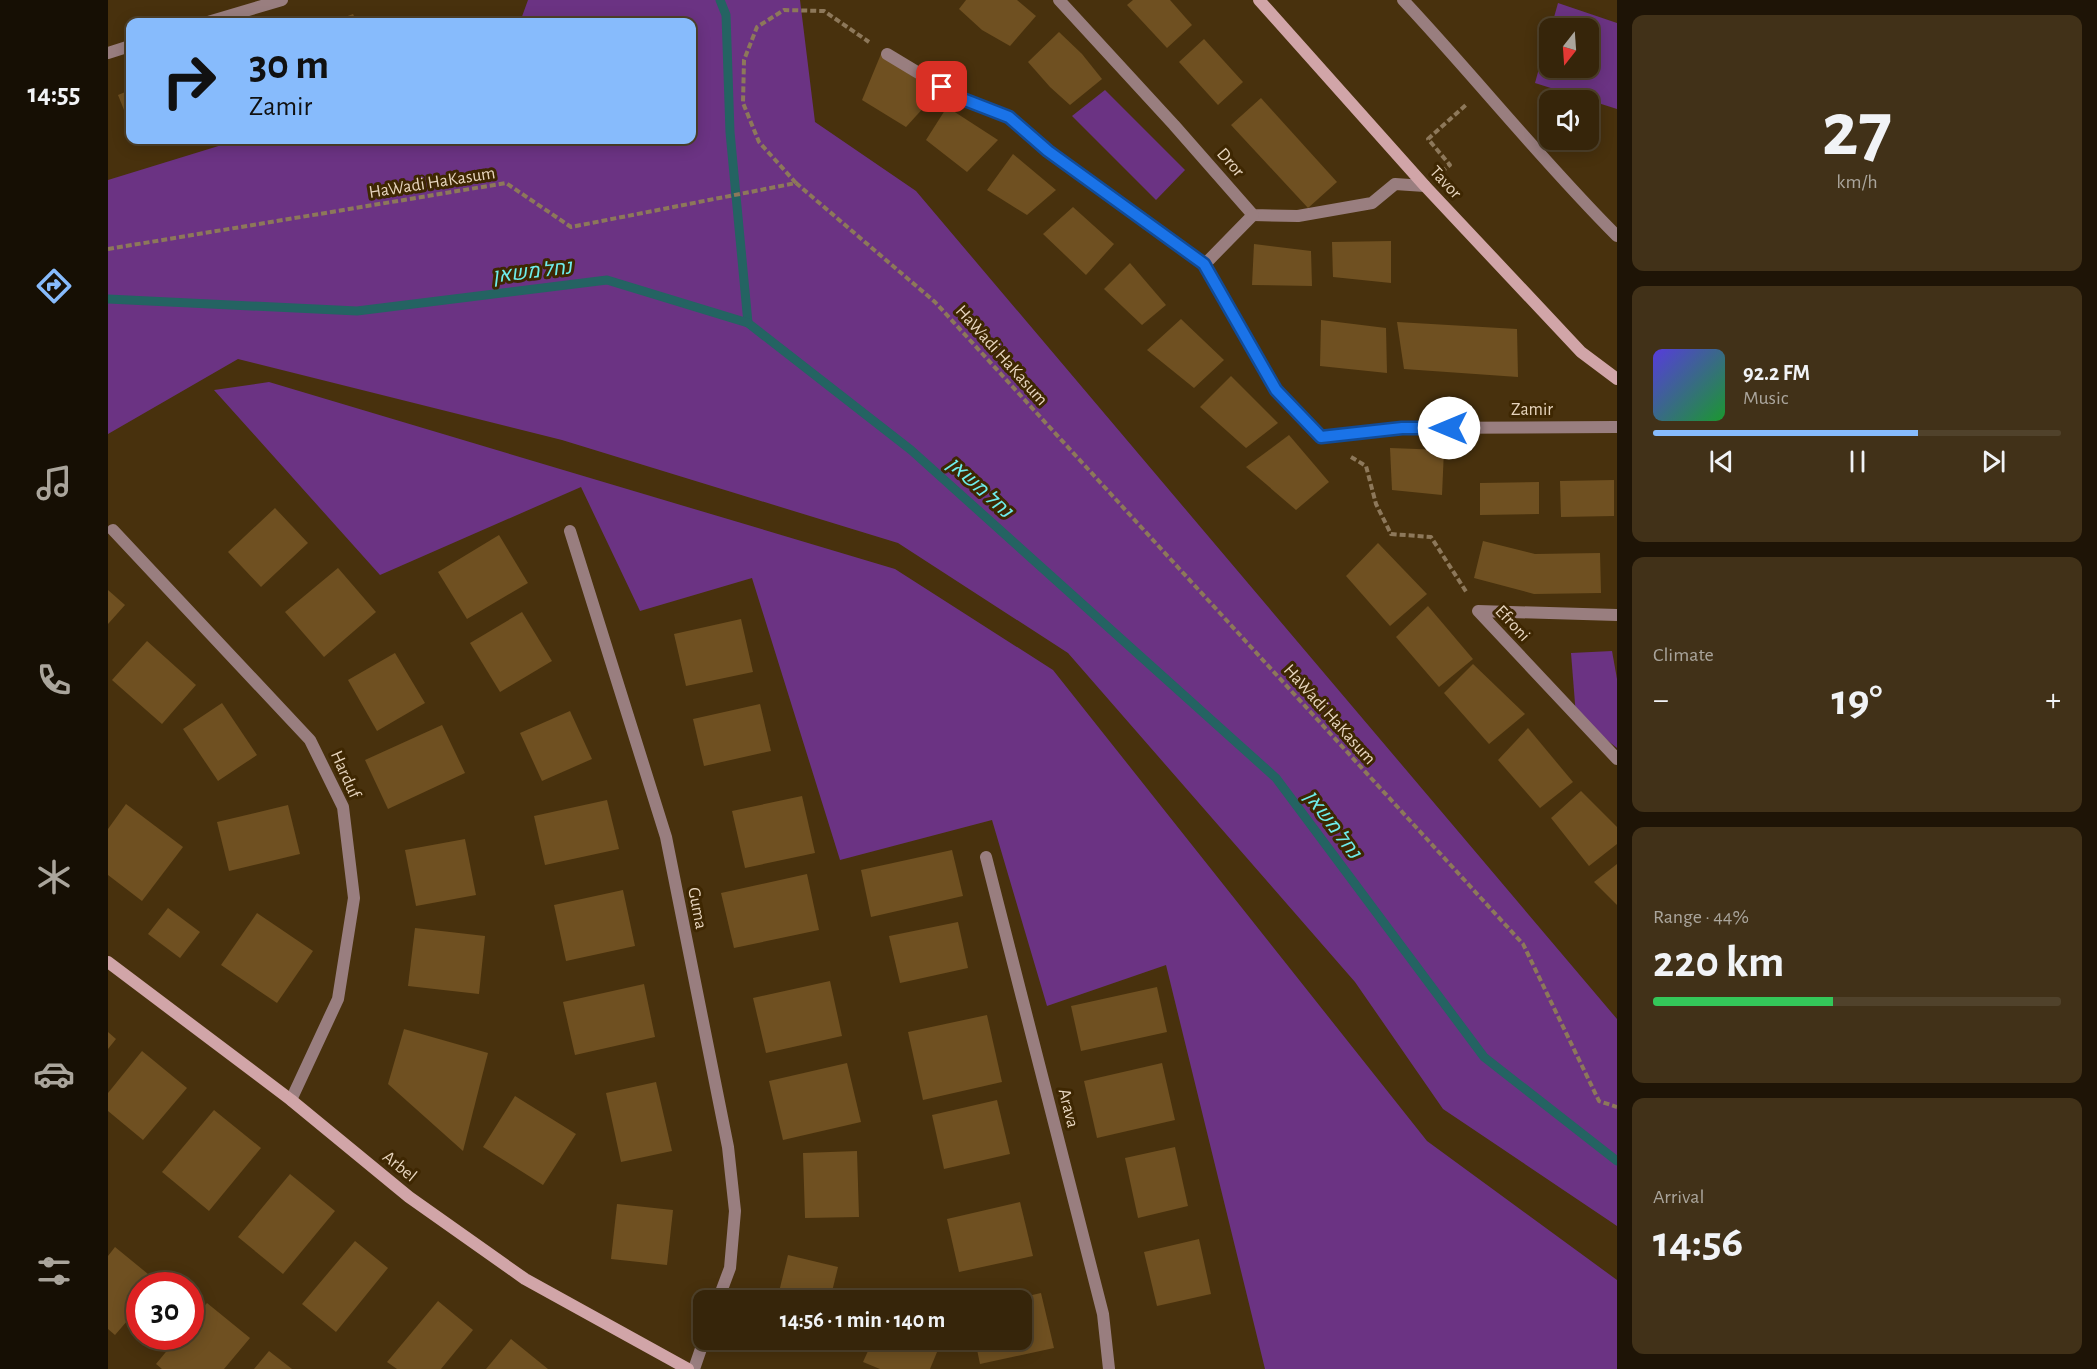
<!DOCTYPE html>
<html lang="en">
<head>
<meta charset="utf-8">
<style>
	body { margin:0; font-family:"Alegreya Sans",Heebo,sans-serif; background:#413118; color:#f1f3f6; height:100vh; display:flex; flex-direction:column; font-size:22px; white-space:nowrap }
	* { box-sizing:border-box; margin:0 }
	p { font-size:20px; color:#aaa59c }
	.icon { flex:none; width:33px; height:33px; fill:none; stroke:currentColor; stroke-width:2; stroke-linecap:round; stroke-linejoin:round }
	.map { position:relative; flex:1; overflow:hidden }
	.drawer { display:flex; flex-direction:column; gap:15px; padding:15px; background:#1e1406; width:480px }
	.drawer>* { flex:none }
	.guide { position:absolute; left:18px; top:18px; width:570px; height:126px; border-radius:12px; box-shadow:0 3px 15px #0003,0 0 0 2px #50422b; background:#87bbfc; color:#111; overflow:hidden }
	.needle { width:39px; rotate:197deg }
	.buttons { position:absolute; left:1431px; top:18px; display:grid; gap:12px }
	.buttons a { display:grid; place-items:center; width:60px; height:60px; border-radius:12px; background:#36250a; box-shadow:0 3px 15px #0003,0 0 0 2px #50422b; font-size:30px }
	.speed { position:absolute; left:18px; top:1272px; display:flex; gap:12px; font-size:30px; font-weight:700; text-align:center }
	.speed>* { display:grid; place-content:center; width:78px; height:78px; border-radius:50%; background:#36250a; box-shadow:0 3px 15px #0003,0 0 0 2px #50422b; line-height:1 }
	.speed .limit { border:9px solid #d22; background:#fff; color:#111 }
	.pin { position:absolute; display:grid; place-items:center; width:51px; height:51px; color:#fff; margin:-26px; border-radius:12px; box-shadow:0 3px 9px #0006 }
	.me { position:absolute; width:66px; margin:-33px; rotate:270deg; stroke-linejoin:round; filter:drop-shadow(0 0 4px #0008) }
	.turn { display:flex; align-items:center; gap:21px; height:126px; padding:0 24px; font-size:27px }
	.turn .icon { width:78px; height:78px; stroke-width:2.5 }
	.turn b { display:block; font-size:42px; line-height:51px }
	.big { font-size:45px; font-weight:600; line-height:1.1 }
	.drawer .widget { flex:1; display:flex; flex-direction:column; justify-content:center; gap:9px; min-width:0; padding:0 21px; border-radius:12px; background:#413118 }
	.drawer .dial { align-items:center; gap:0 }
	.dial b { font-size:78px; line-height:1 }
	.song { display:flex; align-items:center; gap:18px }
	.cover { width:72px; height:72px; border-radius:9px; background:linear-gradient(135deg,hsl(250 70% 55%),hsl(130 70% 35%)) }
	.played { height:6px; border-radius:3px; background:linear-gradient(90deg,#87bbfc 65%,#50422b 65%) }
	.keys { display:flex; justify-content:space-around; direction:ltr }
	.heat { display:flex; justify-content:space-between; align-items:center; font-size:33px; direction:ltr }
	.charge { height:9px; border-radius:4px; background:linear-gradient(90deg,#34c759 44%,#50422b 0) }
	.trip { position:absolute; left:585px; top:1290px; width:339px; height:60px; border-radius:12px; background:#36250a; box-shadow:0 3px 15px #0003,0 0 0 2px #50422b; font-weight:600; line-height:60px; text-align:center }
	main { display:flex; flex:1; min-height:0 }
	.dock { display:flex; flex-direction:column; width:108px; justify-content:space-around; align-items:center; background:#160f04; color:#aaa59c }
	.dock .icon { width:42px; height:42px }
	.dock .current { color:#87bbfc }
	.dock b { font-size:27px; color:#f1f3f6 }
	.map>svg:first-child { display:block }
	.green { fill:#6b3383 }
	.lines { fill:none; stroke-linecap:round; stroke-linejoin:round }
	.stream { stroke:#246362; stroke-width:9 }
	.building { fill:#6f5021 }
	.path { stroke:#8d785a; stroke-width:4; stroke-dasharray:6 3; stroke-linecap:butt }
	.street { stroke:#997e7f; stroke-width:12 }
	.secondary { stroke:#d1a5a8; stroke-width:12 }
	.route-casing { stroke:#114b97; stroke-width:15 }
	.route { stroke:#1a73e8; stroke-width:10 }
	.labels { text-anchor:middle; stroke-width:6; stroke-linejoin:round; paint-order:stroke }
	.street-label { font-size:18px; fill:#e6d4bd; stroke:#3e2702 }
	.water-label { font-size:20px; font-style:italic; fill:#6eedec; stroke:#3e2702 }
</style>
</head>
<body>
<main>
<nav class="dock">
<b>14:55</b>
<svg class="icon current" aria-label="directions" viewBox="0 0 24 24"><path d="M12 3l9 9-9 9-9-9zM9 14v-3h6M13 9l2 2-2 2"/></svg>
<svg class="icon" aria-label="music" viewBox="0 0 24 24"><path d="M9 18V5l10-2v13"/><circle cx="6" cy="18" r="3"/><circle cx="16" cy="16" r="3"/></svg>
<svg class="icon" aria-label="phone" viewBox="0 0 24 24"><path d="M5 4h4l2 5-3 2q2 4 5 5l2-3 5 2v4C11 20 4 13 5 4z"/></svg>
<svg class="icon" aria-label="climate" viewBox="0 0 24 24"><path d="M12 3v18M4 7l16 10M4 17L20 7"/></svg>
<svg class="icon" aria-label="car" viewBox="0 0 24 24"><path d="M5 17H2v-5l4-1 3-4h7l3 4 3 1v5h-3M9 17h6M6 11h13"/><circle cx="7" cy="17" r="2"/><circle cx="17" cy="17" r="2"/></svg>
<svg class="icon" aria-label="filters" viewBox="0 0 24 24"><path d="M4 7h16M4 17h16"/><circle cx="9" cy="7" r="2"/><circle cx="15" cy="17" r="2"/></svg>
</nav>
<div class="map">
<svg width="1509" height="1369" viewBox="0 0 1509 1369">
	<rect width="100%" height="100%" fill="#48310d"/>
	<g class="green">
		<path d="M420,0H692L707,122L808,191L1509,1019V1226L1335,1109L1247,982L960,653L790,543L454,440L130,359L0,434V180L130,140H584V22H412Z"/>
		<path d="M1450,3L1509,23V109L1427,83L1441,32L1442,68H1480V28H1443Z"/>
		<path d="M997,90L1077,170L1048,200L964,116Z"/>
		<path d="M161,382L787,569L945,670L1319,1141L1509,1280V1369H1157L1058,965L939,1006L884,820L732,860L644,578L532,611L473,487L272,575L106,390Z"/>
		<path d="M1504,651L1509,679V748L1468,716L1463,653Z"/>
	</g>
	<g class="lines">
		<g class="stream">
			<path d="M612,0L618,15L622,132L640,323"/>
			<path d="M0,299L249,311L499,280L640,323L803,450L1168,778L1376,1057L1509,1161"/>
		</g>
	</g>
	<g class="building">
		<path d="M858,0H909L928,16L902,46L874,30L851,9Z"/>
		<path d="M1025,0H1062L1084,25L1059,48L1019,5Z"/>
		<path d="M245,14L249,22H224Z"/>
		<path d="M951,32L974,54L994,79L962,105L942,87L920,62Z"/>
		<path d="M1096,39L1135,82L1110,105L1071,62Z"/>
		<path d="M773,54L829,93L798,127L754,100Z"/>
		<path d="M22,90V125L10,95Z"/>
		<path d="M1153,98L1229,182L1200,208L1123,125Z"/>
		<path d="M839,107L890,140L859,172L818,140Z"/>
		<path d="M29,140H43L31,145Z"/>
		<path d="M905,154L948,190L919,215L879,190Z"/>
		<path d="M965,207L1006,244L978,275L935,234Z"/>
		<path d="M1283,241V283L1225,277L1224,242Z"/>
		<path d="M1146,244L1203,251L1204,286L1144,285Z"/>
		<path d="M1022,263L1058,305L1034,325L996,289Z"/>
		<path d="M1073,319L1116,360L1086,388L1039,350Z"/>
		<path d="M1213,320L1278,328L1279,373L1212,366Z"/>
		<path d="M1289,322L1409,329L1410,377L1296,369Z"/>
		<path d="M1123,376L1170,423L1138,448L1092,407Z"/>
		<path d="M1181,435L1221,482L1188,510L1138,467Z"/>
		<path d="M1282,448L1336,450L1334,495L1284,490Z"/>
		<path d="M1506,480V516L1453,517L1452,481Z"/>
		<path d="M1431,482V514L1372,515V483Z"/>
		<path d="M167,508L200,543L153,587L120,552Z"/>
		<path d="M391,535L420,583L359,619L330,572Z"/>
		<path d="M1375,541L1427,554L1492,553L1493,593L1426,594L1366,578Z"/>
		<path d="M1270,543L1319,594L1282,626L1238,576Z"/>
		<path d="M230,568L268,612L216,657L177,612Z"/>
		<path d="M0,590L17,605L0,624Z"/>
		<path d="M1320,606L1365,659L1331,687L1288,637Z"/>
		<path d="M414,612L444,661L392,692L362,643Z"/>
		<path d="M633,619L645,672L578,686L566,634Z"/>
		<path d="M39,641L88,685L54,724L4,680Z"/>
		<path d="M287,653L317,703L269,731L240,680Z"/>
		<path d="M1365,664L1417,714L1381,744L1336,693Z"/>
		<path d="M114,703L149,755L110,781L75,729Z"/>
		<path d="M652,704L663,751L596,766L585,719Z"/>
		<path d="M462,711L484,759L434,781L412,733Z"/>
		<path d="M334,725L357,773L280,809L257,760Z"/>
		<path d="M1420,728L1465,782L1432,808L1390,760Z"/>
		<path d="M1473,791L1509,827V844L1481,866L1443,818Z"/>
		<path d="M694,796L707,853L637,868L624,811Z"/>
		<path d="M499,800L511,849L437,865L426,816Z"/>
		<path d="M18,804L75,847L34,901L0,875V829Z"/>
		<path d="M180,805L192,854L121,871L109,822Z"/>
		<path d="M357,839L368,895L308,906L297,850Z"/>
		<path d="M844,850L855,896L763,917L753,870Z"/>
		<path d="M1509,864V905L1486,882Z"/>
		<path d="M699,874L711,930L626,948L613,893Z"/>
		<path d="M515,890L527,946L458,961L446,905Z"/>
		<path d="M60,908L92,932L72,958L40,934Z"/>
		<path d="M149,913L205,951L169,1003L113,965Z"/>
		<path d="M850,922L860,968L792,983L781,936Z"/>
		<path d="M307,928L377,936L371,994L300,986Z"/>
		<path d="M722,981L734,1036L658,1053L645,998Z"/>
		<path d="M536,984L547,1037L467,1055L455,1002Z"/>
		<path d="M1049,987L1059,1032L973,1051L963,1006Z"/>
		<path d="M879,1015L894,1082L815,1100L800,1032Z"/>
		<path d="M296,1029L380,1053L355,1151L280,1084Z"/>
		<path d="M0,1032L8,1039L0,1049Z"/>
		<path d="M34,1051L79,1088L35,1140L0,1111V1093Z"/>
		<path d="M739,1063L753,1122L675,1140L661,1081Z"/>
		<path d="M1054,1063L1067,1120L989,1138L976,1081Z"/>
		<path d="M548,1082L564,1151L513,1162L498,1093Z"/>
		<path d="M407,1096L468,1134L435,1185L375,1147Z"/>
		<path d="M889,1100L902,1154L836,1169L824,1115Z"/>
		<path d="M106,1110L153,1148L101,1211L54,1172Z"/>
		<path d="M1067,1147L1080,1206L1030,1218L1017,1158Z"/>
		<path d="M749,1151L751,1217L697,1218L695,1153Z"/>
		<path d="M182,1174L227,1211L175,1274L130,1237Z"/>
		<path d="M912,1202L925,1256L851,1272L839,1219Z"/>
		<path d="M509,1204L565,1210L559,1265L503,1259Z"/>
		<path d="M1091,1239L1103,1294L1049,1306L1036,1252Z"/>
		<path d="M247,1241L280,1268L228,1332L194,1304Z"/>
		<path d="M7,1247L51,1283L49,1286H32V1306L7,1335L0,1329V1256Z"/>
		<path d="M680,1255L730,1267L722,1300H669Z"/>
		<path d="M933,1293L946,1348L872,1364L867,1340H914V1300H903Z"/>
		<path d="M330,1301L365,1330L333,1369H289L279,1362Z"/>
		<path d="M99,1303L142,1338L116,1369H54L48,1364L71,1336H82V1323Z"/>
		<path d="M403,1339L440,1369H378Z"/>
		<path d="M765,1340H834L822,1369H772L755,1362Z"/>
		<path d="M161,1351L184,1369H146Z"/>
	</g>
	<g class="lines">
		<g class="path">
			<path d="M1333,172L1342,165L1320,139L1359,104"/>
			<path d="M688,183L651,142L635,103L636,60L649,27L676,10L716,11L761,42"/>
			<path d="M0,249L398,183L463,227L688,183L827,302L1415,944L1491,1101L1509,1107"/>
			<path d="M1243,457L1258,466L1268,504L1283,534L1323,537L1359,593"/>
		</g>
		<g class="street">
			<path d="M951,0L1066,125L1145,215L1190,216L1264,203L1287,184L1317,186"/>
			<path d="M1295,0C1368,78 1434,161 1509,236"/>
			<path d="M100,22L174,0"/>
			<path d="M0,53L22,46"/>
			<path d="M779,54L852,98L901,117L940,151L1097,264L1168,390L1213,437L1294,428L1508,427"/>
			<path d="M1097,264L1145,215"/>
			<path d="M5,530L202,740L235,807L246,898L230,999L183,1100"/>
			<path d="M462,531L558,837L620,1147L627,1211L622,1268L610,1300"/>
			<path d="M1509,615L1370,611L1509,759"/>
			<path d="M878,857L995,1314L1001,1369"/>
			<path d="M586,1369L596,1340"/>
		</g>
		<g class="secondary">
			<path d="M1151,0L1317,186L1473,352L1509,379"/>
			<path d="M0,962L183,1100L301,1197L417,1279L580,1369"/>
		</g>
	</g>
	<g class="lines">
		<defs>
			<path id="route" d="M834,87L852,98L901,117L940,151L1096,264L1168,390L1213,437L1294,428H1341"/>
		</defs>
		<use href="#route" class="route-casing"/>
		<use href="#route" class="route"/>
	</g>
	<g class="labels">
		<g class="street-label">
			<text transform="translate(1123 162) rotate(49)" y="6">Dror</text>
			<text transform="translate(324 182) rotate(-9)" y="6">HaWadi HaKasum</text>
			<text transform="translate(1338 182) rotate(47)" y="6">Tavor</text>
			<text transform="translate(894 355) rotate(48)" y="6">HaWadi HaKasum</text>
			<text x="1424" y="415">Zamir</text>
			<text transform="translate(1405 623) rotate(47)" y="6">Efroni</text>
			<text transform="translate(1222 714) rotate(48)" y="6">HaWadi HaKasum</text>
			<text transform="translate(238 774) rotate(66)" y="6">Harduf</text>
			<text transform="translate(590 908) rotate(79)" y="6">Guma</text>
			<text transform="translate(961 1108) rotate(76)" y="6">Arava</text>
			<text transform="translate(292 1166) rotate(39)" y="6">Arbel</text>
		</g>
		<g class="water-label">
			<text transform="translate(424 271) rotate(-7)" y="7">נחל משאן</text>
			<text transform="translate(872 487) rotate(42)" y="7">נחל משאן</text>
			<text transform="translate(1225 824) rotate(53)" y="7">נחל משאן</text>
		</g>
	</g>
</svg>
<div class="buttons">
<a><svg class="needle" viewBox="-14 -14 28 28"><path d="M0-13l5 13h-10z" fill="#e53935"/><path d="M0 13l5-13h-10z" fill="#aaa59c"/></svg></a>
<a><svg class="icon" aria-label="sound" viewBox="0 0 24 24"><path d="M4 9h4l5-4v14l-5-4H4zM17 9q2 3 0 6"/></svg></a>
</div>
<div class="speed"><div class="limit">30</div></div>
<div class="pin" style="left:834px;top:87px;background:#d93025"><svg class="icon" aria-label="arrive" viewBox="0 0 24 24"><path d="M6 21V4h12l-3 4 3 4H6"/></svg></div>
<svg class="me" style="left:1341px;top:428px" viewBox="-20 -20 40 40"><circle r="19" fill="#fff"/><path d="M0-13L10 11 0 6-10 11z" fill="#1a73e8"/></svg>
<div class="trip">14:56 · 1 min · 140 m</div>
<div class="guide">
<div class="turn"><svg class="icon" aria-label="right" viewBox="0 0 24 24"><path d="M7 20v-9h11M14 6l5 5-5 5"/></svg><div><b>30 m</b>Zamir</div></div>
</div>
</div>
<section class="drawer">
<div class="widget dial"><b>27</b><p>km/h</p></div>
<div class="widget">
<div class="song"><i class="cover"></i><div><b>92.2 FM</b><p>Music</p></div></div>
<div class="played"></div>
<div class="keys"><svg class="icon" aria-label="previous" viewBox="0 0 24 24"><path d="M18 5L8 12l10 7zM5 5v14"/></svg><svg class="icon" aria-label="pause" viewBox="0 0 24 24"><path d="M8 5v14M16 5v14"/></svg><svg class="icon" aria-label="next" viewBox="0 0 24 24"><path d="M6 5l10 7-10 7zM19 5v14"/></svg></div>
</div>
<div class="widget"><p>Climate</p>
<div class="heat"><a>−</a><b class="big">19°</b><a>+</a></div>
</div>
<div class="widget"><p>Range · 44%</p><b class="big">220 km</b><div class="charge"></div></div>
<div class="widget"><p>Arrival</p><b class="big">14:56</b></div>
</section>
</main>
</body>
</html>
